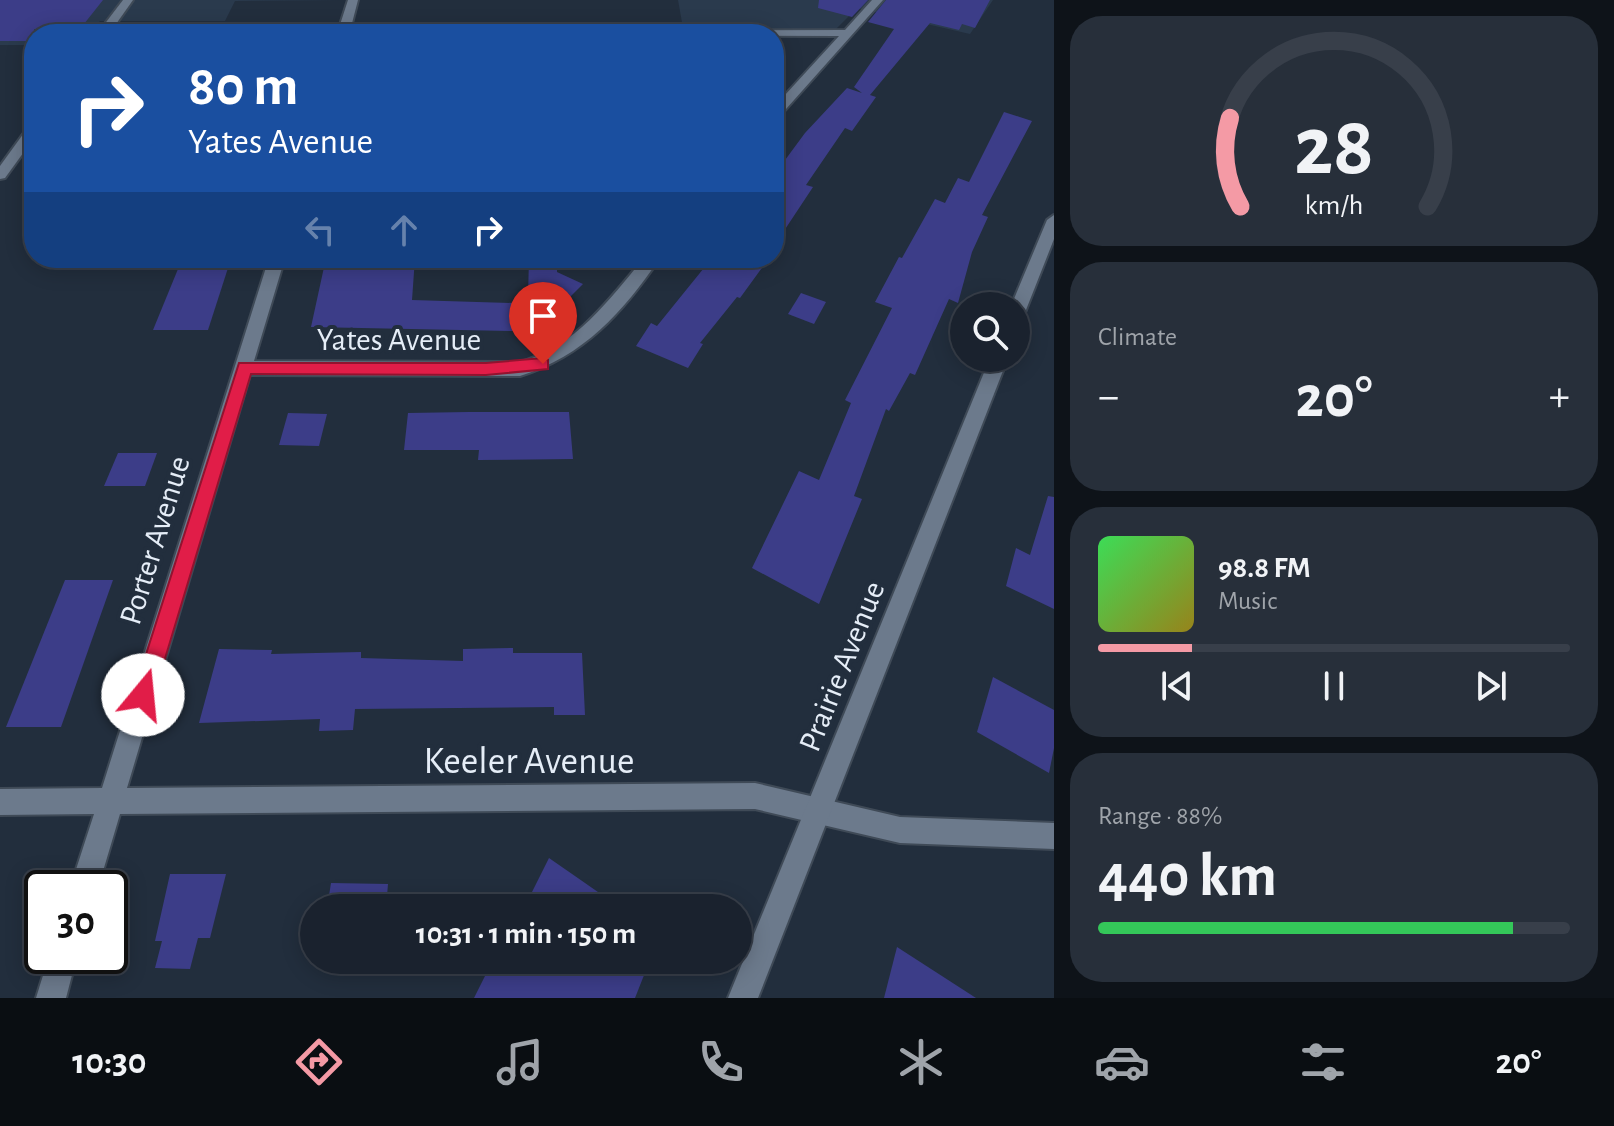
<!DOCTYPE html>
<html lang="en">
<head>
<meta charset="utf-8">
<style>
	body { margin:0; font-family:"Alegreya Sans",sans-serif; background:#272f3a; color:#f1f3f6; height:100vh; display:flex; flex-direction:column; font-size:30px; white-space:nowrap }
	* { box-sizing:border-box; margin:0 }
	p { font-size:26px; color:#9fa4aa }
	.icon { flex:none; width:44px; height:44px; fill:none; stroke:currentColor; stroke-width:2; stroke-linecap:round; stroke-linejoin:round }
	.map { position:relative; flex:1; overflow:hidden }
	.panel { display:flex; flex-direction:column; gap:16px; padding:16px; background:#0e1319; width:560px }
	.panel>* { flex:none }
	.guide { position:absolute; left:24px; top:24px; width:760px; height:244px; border-radius:32px; box-shadow:0 4px 20px #0003,0 0 0 2px #383f4a; background:#1a4fa0; color:#fff; overflow:hidden }
	.controls { position:absolute; left:950px; top:292px; display:grid; gap:16px }
	.controls a { display:grid; place-items:center; width:80px; height:80px; border-radius:50%; background:#1a222e; box-shadow:0 4px 20px #0003,0 0 0 2px #383f4a; font-size:40px }
	.speed { position:absolute; left:24px; top:870px; display:flex; gap:16px; font-size:40px; font-weight:700; text-align:center }
	.speed>* { display:grid; place-content:center; width:104px; height:104px; border-radius:50%; background:#1a222e; box-shadow:0 4px 20px #0003,0 0 0 2px #383f4a; line-height:1 }
	.speed .limit { border:4px solid #111; border-radius:12px; background:#fff; color:#111 }
	.pin { position:absolute; display:grid; place-items:center; width:68px; height:68px; color:#fff; margin:-82px -34px; border-radius:50% 50% 50% 0; rotate:-45deg; box-shadow:0 0 8px #0007 }
	.pin .icon { rotate:45deg }
	.me { position:absolute; width:88px; margin:-44px; rotate:17deg; stroke-linejoin:round; filter:drop-shadow(0 0 6px #0008) }
	.turn { display:flex; align-items:center; gap:28px; height:168px; padding:0 32px; font-size:36px }
	.turn .icon { width:104px; height:104px; stroke-width:2.5 }
	.turn b { display:block; font-size:56px; line-height:68px }
	.lanes { display:flex; align-items:center; height:76px; padding:0 32px; background:#0003; justify-content:center; gap:40px; direction:ltr }
	.lanes .off { opacity:.35 }
	.big { font-size:60px; font-weight:700; line-height:1.1 }
	.panel .tile { flex:1; display:flex; flex-direction:column; justify-content:center; gap:12px; min-width:0; padding:0 28px; border-radius:32px; background:#272f3a }
	.panel .dial { align-items:center; gap:0 }
	.dial svg { height:208px; overflow:visible; fill:none; stroke:#383f4a; stroke-width:7; stroke-linecap:round; text-anchor:middle }
	.dial text { fill:#f1f3f6; stroke:none }
	.song { display:flex; align-items:center; gap:24px }
	.cover { width:96px; height:96px; border-radius:12px; background:linear-gradient(135deg,hsl(130 70% 55%),hsl(50 70% 35%)) }
	.played { height:8px; border-radius:4px; background:linear-gradient(90deg,#f49aa5 20%,#383f4a 20%) }
	.keys { display:flex; justify-content:space-around; direction:ltr }
	.heat { display:flex; justify-content:space-between; align-items:center; font-size:44px; direction:ltr }
	.charge { height:12px; border-radius:6px; background:linear-gradient(90deg,#34c759 88%,#383f4a 0) }
	.trip { position:absolute; left:300px; top:894px; width:452px; height:80px; border-radius:40px; background:#1a222e; box-shadow:0 4px 20px #0003,0 0 0 2px #383f4a; font-weight:700; line-height:80px; text-align:center }
	.menu { display:flex; height:128px; justify-content:space-around; align-items:center; background:#0a0e12; color:#9fa4aa }
	.menu .icon { width:56px; height:56px }
	.menu .active { color:#f49aa5 }
	.menu b { font-size:36px; color:#f1f3f6 }
	main { display:flex; flex:1; min-height:0 }
	.map>svg:first-child { display:block }
	.built { fill:#2a3a4d }
	.building { fill:#3c3d88 }
	.lines { fill:none; stroke-linecap:round; stroke-linejoin:round }
	.minor-casing { stroke:#3f4a57; stroke-width:4 }
	.secondary-casing { stroke:#3f4a57; stroke-width:4 }
	.minor { fill:#6c7a8c; fill-rule:evenodd }
	.secondary { fill:#6c7a8c; fill-rule:evenodd }
	.route { fill:#e11d48; stroke:#92132f; stroke-width:2 }
	.labels { text-anchor:middle; stroke-width:8; stroke-linejoin:round; paint-order:stroke }
	.street-label { font-size:32px; fill:#e5edf7; stroke:#222e3d }
	.near-street-label { font-size:38px; fill:#e5edf7; stroke:#222e3d }
</style>
</head>
<body>
<main>
<div class="map">
<svg width="1054" height="998" viewBox="0 0 1054 998">
	<rect width="100%" height="100%" fill="#222e3d"/>
	<g class="built">
		<path d="M0,0H343L235,1L225,21H100L90,34H34V45H0Z"/>
		<path d="M678,0H993L970,34L857,8L836,29L683,28Z"/>
	</g>
	<g class="building">
		<path d="M0,0H103L80,29H34V41H0Z"/>
		<path d="M819,0H868L852,17L818,8Z"/>
		<path d="M886,0H990L975,28L962,24L959,30L930,23L870,95L876,97L852,131L845,128L806,185L813,187L774,246V175L805,133L847,88L862,93L854,87L894,29L868,22Z"/>
		<path d="M1004,112L1032,121L982,215L988,217L972,252L958,303L949,299L915,375L910,373L889,411L886,409L854,496L862,499L819,604L752,568L799,471L819,480L851,403L845,400L892,308L875,302L899,257L902,258L935,199L945,203L958,178L969,182Z"/>
		<path d="M326,258H415L412,300L514,303L513,331L311,327Z"/>
		<path d="M529,258H557V272L583,284L557,310L528,296Z"/>
		<path d="M712,258H769L740,298L737,297L700,343L703,344L688,368L636,346L651,323L657,326Z"/>
		<path d="M228,268L208,330H153L178,269Z"/>
		<path d="M801,293L826,302L814,324L788,314Z"/>
		<path d="M468,412H569L573,459L478,460L479,450H404L408,413Z"/>
		<path d="M288,413L327,414L319,446L279,445Z"/>
		<path d="M118,453H157L145,486H104Z"/>
		<path d="M1048,496L1054,497V609L1006,586L1016,548L1030,555Z"/>
		<path d="M65,580H113L61,727H6Z"/>
		<path d="M513,648V653H582L585,715H554V707L355,709L353,730L319,731L320,719L199,723L219,649L272,650L271,654L361,652V658L463,661V649Z"/>
		<path d="M993,677L1054,710V748L1049,773L977,732Z"/>
		<path d="M549,858L621,908H524Z"/>
		<path d="M170,874H226L210,938H198L190,969L155,968L162,941H155Z"/>
		<path d="M331,883L388,884L386,908H327Z"/>
		<path d="M897,947L976,998H884Z"/>
		<path d="M493,960H650L635,998H474Z"/>
	</g>
	<g class="lines">
		<defs>
			<g id="minor">
				<path d="M123,0H133L109,34H97Z"/>
				<path d="M348,0H358L350,31L845,30L872,0H883L778,118L774,119V107L839,36L337,34Z"/>
				<path d="M34,125V138L5,178L0,179V166L29,126Z"/>
				<path d="M269,258H285L254,361L520,362C576,346 608,301 644,258H660C623,312 584,356 520,376L250,375L127,788L755,783L900,817L1054,823V849L900,843L755,809L120,814L98,888H70L94,814L0,815V789L102,788Z"/>
				<path d="M49,956H77L66,998H36Z"/>
			</g>
			<g id="secondary">
				<path d="M1054,215V239L1024,315L1016,321V306H1011L1047,220Z"/>
				<path d="M990,358H1008L758,998H728Z"/>
			</g>
		</defs>
		<use href="#minor" class="minor-casing"/>
		<use href="#secondary" class="secondary-casing"/>
		<use href="#minor" class="minor"/>
		<use href="#secondary" class="secondary"/>
	</g>
	<path class="route" d="M543,358L548,360V369L486,375L251,374L154,695L151,702L143,705L136,702L133,695L239,363H486Z"/>
	<g class="labels">
		<g class="street-label">
			<text x="399" y="350">Yates Avenue</text>
			<text transform="translate(154 540) rotate(-73)" y="11">Porter Avenue</text>
			<text transform="translate(841 666) rotate(-68)" y="11">Prairie Avenue</text>
		</g>
		<g class="near-street-label">
			<text x="529" y="773">Keeler Avenue</text>
		</g>
	</g>
</svg>
<div class="controls">
<a><svg class="icon" aria-label="search" viewBox="0 0 24 24"><circle cx="10" cy="10" r="6"/><path d="M15 15l6 6"/></svg></a>
</div>
<div class="speed"><div class="limit">30</div></div>
<div class="pin" style="left:543px;top:364px;background:#d93025"><svg class="icon" aria-label="arrive" viewBox="0 0 24 24"><path d="M6 21V4h12l-3 4 3 4H6"/></svg></div>
<svg class="me" style="left:143px;top:695px" viewBox="-20 -20 40 40"><circle r="19" fill="#fff"/><path d="M0-13L10 11 0 6-10 11z" fill="#e11d48"/></svg>
<div class="trip">10:31 · 1 min · 150 m</div>
<div class="guide">
<div class="turn"><svg class="icon" aria-label="right" viewBox="0 0 24 24"><path d="M7 20v-9h11M14 6l5 5-5 5"/></svg><div><b>80 m</b>Yates Avenue</div></div>
<div class="lanes"><svg class="icon off" aria-label="left" viewBox="0 0 24 24"><path d="M17 20v-9H6M10 6l-5 5 5 5"/></svg><svg class="icon off" aria-label="ahead" viewBox="0 0 24 24"><path d="M12 20V5M6 11l6-6 6 6"/></svg><svg class="icon" aria-label="right" viewBox="0 0 24 24"><path d="M7 20v-9h11M14 6l5 5-5 5"/></svg></div>
</div>
</div>
<section class="panel">
<div class="tile dial"><svg viewBox="0 0 100 80">
<path d="M14 69A42 42 0 1 1 86 69"/>
<path d="M14 69A42 42 0 0 1 10 35" stroke="#f49aa5"/>
<text x="50" y="56" font-size="32" font-weight="700">28</text>
<text x="50" y="72" font-size="11">km/h</text>
</svg></div>
<div class="tile"><p>Climate</p>
<div class="heat"><a>−</a><b class="big">20°</b><a>+</a></div>
</div>
<div class="tile">
<div class="song"><i class="cover"></i><div><b>98.8 FM</b><p>Music</p></div></div>
<div class="played"></div>
<div class="keys"><svg class="icon" aria-label="previous" viewBox="0 0 24 24"><path d="M18 5L8 12l10 7zM5 5v14"/></svg><svg class="icon" aria-label="pause" viewBox="0 0 24 24"><path d="M8 5v14M16 5v14"/></svg><svg class="icon" aria-label="next" viewBox="0 0 24 24"><path d="M6 5l10 7-10 7zM19 5v14"/></svg></div>
</div>
<div class="tile"><p>Range · 88%</p><b class="big">440 km</b><div class="charge"></div></div>
</section>
</main>
<nav class="menu">
<b>10:30</b>
<svg class="icon active" aria-label="directions" viewBox="0 0 24 24"><path d="M12 3l9 9-9 9-9-9zM9 14v-3h6M13 9l2 2-2 2"/></svg>
<svg class="icon" aria-label="music" viewBox="0 0 24 24"><path d="M9 18V5l10-2v13"/><circle cx="6" cy="18" r="3"/><circle cx="16" cy="16" r="3"/></svg>
<svg class="icon" aria-label="phone" viewBox="0 0 24 24"><path d="M5 4h4l2 5-3 2q2 4 5 5l2-3 5 2v4C11 20 4 13 5 4z"/></svg>
<svg class="icon" aria-label="climate" viewBox="0 0 24 24"><path d="M12 3v18M4 7l16 10M4 17L20 7"/></svg>
<svg class="icon" aria-label="car" viewBox="0 0 24 24"><path d="M5 17H2v-5l4-1 3-4h7l3 4 3 1v5h-3M9 17h6M6 11h13"/><circle cx="7" cy="17" r="2"/><circle cx="17" cy="17" r="2"/></svg>
<svg class="icon" aria-label="filters" viewBox="0 0 24 24"><path d="M4 7h16M4 17h16"/><circle cx="9" cy="7" r="2"/><circle cx="15" cy="17" r="2"/></svg>
<b>20°</b>
</nav>
</body>
</html>
